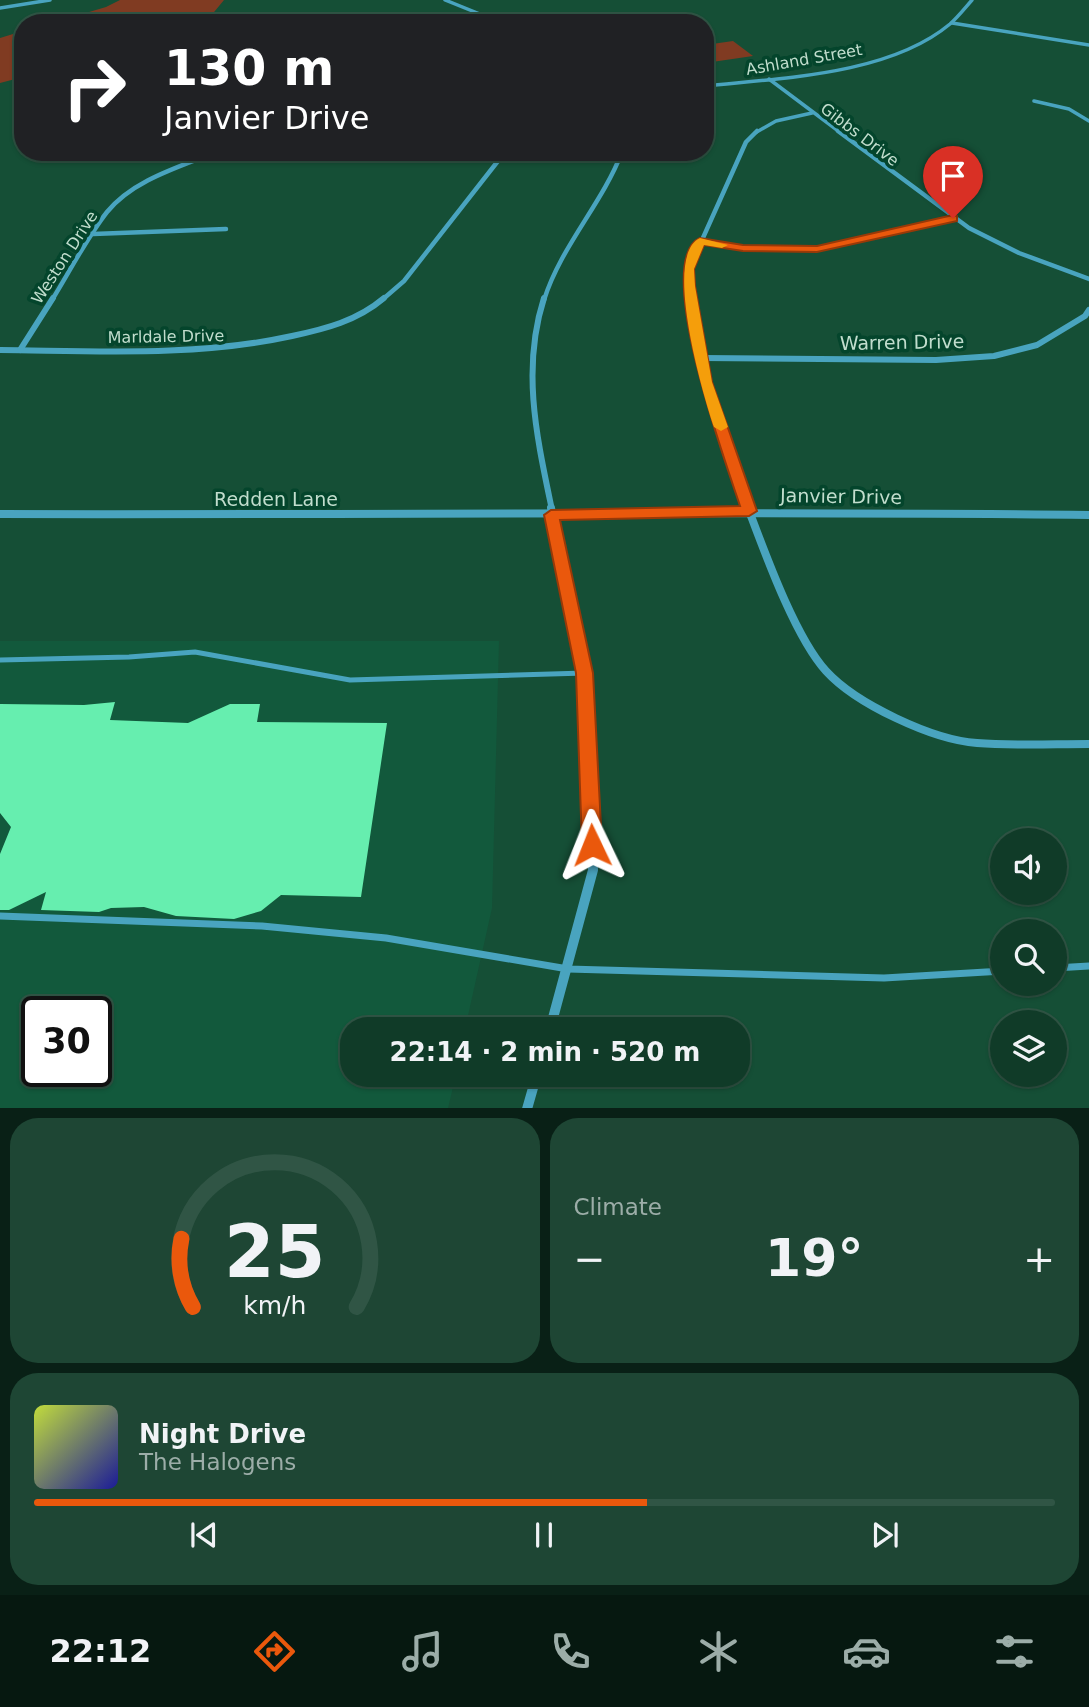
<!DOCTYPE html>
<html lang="en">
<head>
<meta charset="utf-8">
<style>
	body { margin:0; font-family:"DejaVu Sans",sans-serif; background:#1e4634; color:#f1f3f6; height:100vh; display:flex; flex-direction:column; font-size:26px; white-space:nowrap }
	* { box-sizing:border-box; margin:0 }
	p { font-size:23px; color:#9cada8 }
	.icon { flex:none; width:38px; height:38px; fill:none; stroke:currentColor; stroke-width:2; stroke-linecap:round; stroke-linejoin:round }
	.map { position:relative; height:1108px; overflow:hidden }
	.details { display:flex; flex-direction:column; gap:10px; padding:10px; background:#092016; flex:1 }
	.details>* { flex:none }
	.guide { position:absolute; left:14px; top:14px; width:700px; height:147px; border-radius:28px; box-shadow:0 2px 5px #0004,0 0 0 2px #305545; background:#202124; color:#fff; overflow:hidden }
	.tools { position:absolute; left:990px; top:828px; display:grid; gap:14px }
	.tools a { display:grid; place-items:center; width:77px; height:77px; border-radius:50%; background:#103b28; box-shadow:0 2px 5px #0004,0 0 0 2px #305545; font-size:35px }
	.speed { position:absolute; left:21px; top:996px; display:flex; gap:14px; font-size:35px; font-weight:700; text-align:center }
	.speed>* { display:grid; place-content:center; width:91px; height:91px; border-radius:50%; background:#103b28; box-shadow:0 2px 5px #0004,0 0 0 2px #305545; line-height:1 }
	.speed .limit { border:4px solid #111; border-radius:10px; background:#fff; color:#111 }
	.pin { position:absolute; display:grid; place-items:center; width:60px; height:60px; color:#fff; margin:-72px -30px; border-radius:50% 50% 50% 0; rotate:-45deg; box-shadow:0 0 7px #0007 }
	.pin .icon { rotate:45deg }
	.me { position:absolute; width:77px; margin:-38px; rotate:358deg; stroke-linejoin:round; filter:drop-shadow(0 0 5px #0008) }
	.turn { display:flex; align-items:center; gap:24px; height:147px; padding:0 35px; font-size:32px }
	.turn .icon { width:91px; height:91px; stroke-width:2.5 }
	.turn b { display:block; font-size:49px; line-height:60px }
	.big { font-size:52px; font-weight:700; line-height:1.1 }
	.details .widget { flex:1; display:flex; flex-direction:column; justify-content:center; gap:10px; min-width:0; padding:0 24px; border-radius:28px; background:#1e4634 }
	.details .dial { align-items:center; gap:0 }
	.dial svg { height:182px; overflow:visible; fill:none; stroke:#305545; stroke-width:7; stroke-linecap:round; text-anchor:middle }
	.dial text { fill:#f1f3f6; stroke:none }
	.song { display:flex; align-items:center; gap:21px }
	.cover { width:84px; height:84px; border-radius:10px; background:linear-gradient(135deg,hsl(70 70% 55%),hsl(240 70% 35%)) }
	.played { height:7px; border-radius:4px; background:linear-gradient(90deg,#ea580c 60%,#305545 60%) }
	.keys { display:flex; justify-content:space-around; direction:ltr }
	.heat { display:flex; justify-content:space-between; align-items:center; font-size:38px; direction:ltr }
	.details .tiles { flex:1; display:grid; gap:10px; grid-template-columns:1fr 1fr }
	.widget:last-child { grid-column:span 2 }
	.trip { position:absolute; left:340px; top:1017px; width:410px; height:70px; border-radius:28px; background:#103b28; box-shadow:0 2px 5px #0004,0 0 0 2px #305545; font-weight:700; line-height:70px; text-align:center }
	.tabs { display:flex; height:112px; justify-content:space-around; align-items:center; background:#061810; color:#9cada8 }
	.tabs .icon { width:49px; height:49px }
	.tabs .active { color:#ea580c }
	.tabs b { font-size:32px; color:#f1f3f6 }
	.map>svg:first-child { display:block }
	.built { fill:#12593c; fill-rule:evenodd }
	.green { fill:#803b22 }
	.building { fill:#66eeaf }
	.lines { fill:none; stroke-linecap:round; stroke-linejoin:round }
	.service-far1 { stroke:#49a4bf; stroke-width:5 }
	.service { stroke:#49a4bf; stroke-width:7 }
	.minor-far4 { stroke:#49a4bf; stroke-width:3.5 }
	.minor-far3 { stroke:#49a4bf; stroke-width:4.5 }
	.minor-far2 { stroke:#49a4bf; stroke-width:6 }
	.minor-far1 { stroke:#49a4bf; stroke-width:8 }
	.minor { stroke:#49a4bf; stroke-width:10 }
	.route { fill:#ea580c; stroke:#983908; stroke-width:2 }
	.slow { fill:#f59e0b }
	.labels { text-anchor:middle; stroke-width:7; stroke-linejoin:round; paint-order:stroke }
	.far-street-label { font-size:16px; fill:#c1ddcd; stroke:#04452c }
	.street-label { font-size:19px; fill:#c1ddcd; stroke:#04452c }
</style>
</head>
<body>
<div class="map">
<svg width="1089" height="1109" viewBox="0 0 1089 1109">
	<rect width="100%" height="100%" fill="#154f36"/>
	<path class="built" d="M0,641H499L492,908L465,1029H352V1074L456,1075L448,1108H0ZM37,1012H96V1071H37Z"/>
	<g class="green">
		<path d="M120,0H224L205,23H52L106,7Z"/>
		<path d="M23,31V77L0,83V38Z"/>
		<path d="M733,41L753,56L705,63V45Z"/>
	</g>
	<path class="building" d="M115,702L110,720L188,723L230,704H260L257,722L387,723L361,897L281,895L261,911L234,919L176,916L144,907L111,908L99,912L41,910L46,892L9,910H0V854L11,827L0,813V704L84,705Z"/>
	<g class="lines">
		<path class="service-far1" d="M0,660L129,657L195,652L350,680L585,673"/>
		<g class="service">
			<path d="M0,916L262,926L386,938L568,969L884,978L1003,971"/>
			<path d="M1055,968L1089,966"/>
		</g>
		<g class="minor-far4">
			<path d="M445,0L502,23"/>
			<path d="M0,8L50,0"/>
			<path d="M952,23L1089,45"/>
			<path d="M769,79L841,133"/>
			<path d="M705,86C781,78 889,75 950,24C958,17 965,8 972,0"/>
			<path d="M1034,101L1069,109L1089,121"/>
			<path d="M755,133L776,121L812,113"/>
		</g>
		<g class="minor-far3">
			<path d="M838,131L969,228L1019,253L1089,279"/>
			<path d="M93,234L226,229"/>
			<path d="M700,241L743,248L817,249L953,218"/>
			<path d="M52,300C70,271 86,239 107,212C133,180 179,167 216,152"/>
			<path d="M382,300L404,281L505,152"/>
			<path d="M544,300C561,246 602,204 622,152"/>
			<path d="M691,300L689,269L746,142L757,131"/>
		</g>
		<g class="minor-far2">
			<path d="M544,298C521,370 537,438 552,510"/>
			<path d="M691,298L706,382L749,510"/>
			<path d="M0,350C98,351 196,357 292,336C325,329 357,321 384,298"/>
			<path d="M20,350L53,298"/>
			<path d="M702,358L936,360L994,356L1037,345L1085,316L1089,310"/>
		</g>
		<g class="minor-far1">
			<path d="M551,508L585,673L589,775"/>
			<path d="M748,508C765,553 795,637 826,671C856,704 933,740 977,743C1014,746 1052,744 1089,744"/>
			<path d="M0,514C363,515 726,511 1089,515"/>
		</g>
		<g class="minor">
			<path d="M550,1029L593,870L589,774"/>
			<path d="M527,1109L537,1074"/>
		</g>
	</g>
	<path class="route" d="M953,215L957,216V221L817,252L743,251L704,245L694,269L695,286L712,382L757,511L749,516L560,520L593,673L602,845L599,852L592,854L585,852L582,845L576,673L544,515L551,510L740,506C727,466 651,260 700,238L743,245L817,246Z"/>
	<path class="slow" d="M700,238L728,245L722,248L704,245L694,269L695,286L712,382L728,427L721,431L714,427C703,395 662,255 700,238Z"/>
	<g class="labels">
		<g class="far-street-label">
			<text transform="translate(804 59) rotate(-10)" y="6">Ashland Street</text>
			<text transform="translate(860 134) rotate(37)" y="6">Gibbs Drive</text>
			<text transform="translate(64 257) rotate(-57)" y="6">Weston Drive</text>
			<text transform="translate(166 336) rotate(-1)" y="6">Marldale Drive</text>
		</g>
		<g class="street-label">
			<text transform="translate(902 342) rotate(-1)" y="7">Warren Drive</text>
			<text transform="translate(841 496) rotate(1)" y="7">Janvier Drive</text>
			<text x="276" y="506">Redden Lane</text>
		</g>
	</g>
</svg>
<div class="tools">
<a><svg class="icon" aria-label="sound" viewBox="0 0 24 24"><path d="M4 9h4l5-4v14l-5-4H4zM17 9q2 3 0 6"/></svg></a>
<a><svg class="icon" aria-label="search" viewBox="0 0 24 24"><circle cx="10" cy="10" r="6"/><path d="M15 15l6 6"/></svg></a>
<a><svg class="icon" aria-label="layers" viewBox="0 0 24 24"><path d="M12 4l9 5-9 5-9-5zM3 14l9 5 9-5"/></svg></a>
</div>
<div class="speed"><div class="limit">30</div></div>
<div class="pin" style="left:953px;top:218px;background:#d93025"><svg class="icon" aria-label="arrive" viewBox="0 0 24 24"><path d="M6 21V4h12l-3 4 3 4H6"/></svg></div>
<svg class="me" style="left:592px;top:845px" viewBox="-20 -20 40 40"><path d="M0-17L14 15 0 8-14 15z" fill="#ea580c" stroke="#fff" stroke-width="4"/></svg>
<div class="trip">22:14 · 2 min · 520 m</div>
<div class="guide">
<div class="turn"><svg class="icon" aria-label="right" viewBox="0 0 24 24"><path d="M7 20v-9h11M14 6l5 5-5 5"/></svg><div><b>130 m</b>Janvier Drive</div></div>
</div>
</div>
<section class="details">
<div class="tiles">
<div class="widget dial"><svg viewBox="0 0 100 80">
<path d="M14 69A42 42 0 1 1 86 69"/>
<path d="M14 69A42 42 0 0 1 9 39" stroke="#ea580c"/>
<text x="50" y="56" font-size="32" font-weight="700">25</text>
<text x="50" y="72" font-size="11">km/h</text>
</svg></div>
<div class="widget"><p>Climate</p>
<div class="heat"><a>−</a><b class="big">19°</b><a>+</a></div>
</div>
<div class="widget">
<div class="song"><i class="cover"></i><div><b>Night Drive</b><p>The Halogens</p></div></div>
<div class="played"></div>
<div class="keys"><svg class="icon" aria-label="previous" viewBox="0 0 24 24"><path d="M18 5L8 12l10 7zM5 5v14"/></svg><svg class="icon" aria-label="pause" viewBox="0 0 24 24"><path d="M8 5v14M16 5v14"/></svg><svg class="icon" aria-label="next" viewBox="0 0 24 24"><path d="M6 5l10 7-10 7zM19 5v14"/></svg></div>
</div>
</div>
</section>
<nav class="tabs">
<b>22:12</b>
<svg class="icon active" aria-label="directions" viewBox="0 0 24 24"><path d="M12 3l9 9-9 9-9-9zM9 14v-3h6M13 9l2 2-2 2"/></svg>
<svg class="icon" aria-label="music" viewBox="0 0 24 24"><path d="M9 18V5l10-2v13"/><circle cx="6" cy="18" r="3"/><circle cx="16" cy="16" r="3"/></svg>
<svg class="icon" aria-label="phone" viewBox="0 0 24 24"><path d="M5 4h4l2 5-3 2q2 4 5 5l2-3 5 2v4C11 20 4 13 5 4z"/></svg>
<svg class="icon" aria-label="climate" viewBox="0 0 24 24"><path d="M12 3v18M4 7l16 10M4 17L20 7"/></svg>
<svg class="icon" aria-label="car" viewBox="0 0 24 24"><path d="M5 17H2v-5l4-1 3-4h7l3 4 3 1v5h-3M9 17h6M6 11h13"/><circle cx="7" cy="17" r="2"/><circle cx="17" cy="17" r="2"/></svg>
<svg class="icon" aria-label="filters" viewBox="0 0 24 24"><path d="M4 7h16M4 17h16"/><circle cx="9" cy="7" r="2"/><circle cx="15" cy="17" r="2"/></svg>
</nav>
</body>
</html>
